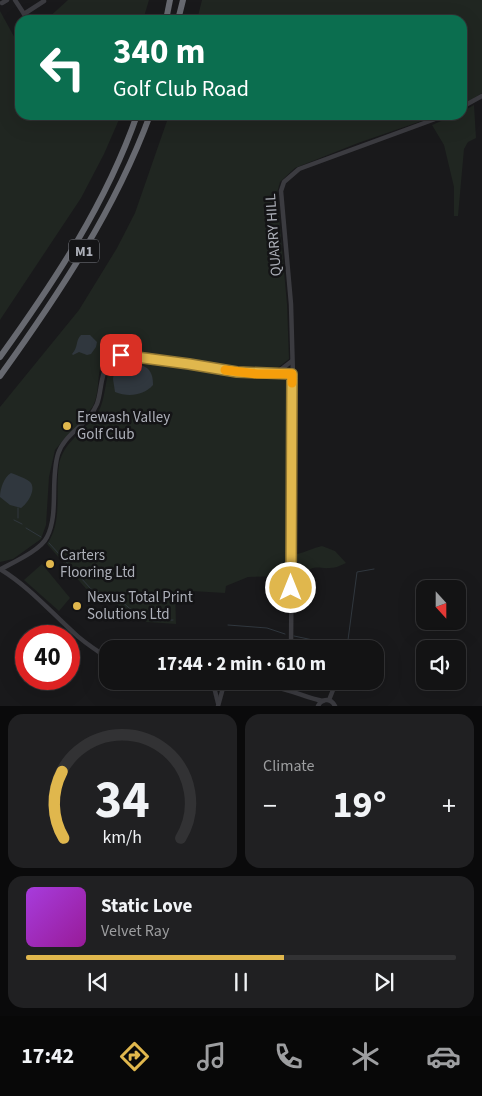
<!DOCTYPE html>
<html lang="en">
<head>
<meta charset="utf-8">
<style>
	body { margin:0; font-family:"Source Sans 3",sans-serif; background:#202022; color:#f1f3f6; height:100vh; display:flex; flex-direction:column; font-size:19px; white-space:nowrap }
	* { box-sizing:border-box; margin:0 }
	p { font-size:16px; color:#9d9ea0 }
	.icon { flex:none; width:28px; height:28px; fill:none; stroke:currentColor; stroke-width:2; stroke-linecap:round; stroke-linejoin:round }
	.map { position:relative; height:706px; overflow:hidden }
	.sheet { display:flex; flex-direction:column; gap:8px; padding:8px; background:#0a0a0b; flex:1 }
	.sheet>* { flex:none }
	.hud { position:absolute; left:15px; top:15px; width:452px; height:105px; border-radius:15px; box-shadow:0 5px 20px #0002,0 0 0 1px #323234; background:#0b6e4f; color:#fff; overflow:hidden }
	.needle { width:32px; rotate:159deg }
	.buttons { position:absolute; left:416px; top:580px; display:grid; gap:10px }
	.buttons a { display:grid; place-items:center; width:50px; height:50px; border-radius:10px; background:#131314; box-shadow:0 5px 20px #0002,0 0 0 1px #323234; font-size:25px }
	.speed { position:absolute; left:15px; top:625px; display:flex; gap:10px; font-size:25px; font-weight:700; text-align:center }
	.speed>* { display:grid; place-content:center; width:65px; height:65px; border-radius:50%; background:#131314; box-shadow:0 5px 20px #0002,0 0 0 1px #323234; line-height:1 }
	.speed .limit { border:8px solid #d22; background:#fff; color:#111 }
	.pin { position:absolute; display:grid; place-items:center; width:42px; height:42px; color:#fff; margin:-21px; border-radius:10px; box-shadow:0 2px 8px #0006 }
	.me { position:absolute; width:55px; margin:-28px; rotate:0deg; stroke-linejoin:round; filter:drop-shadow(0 0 4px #0008) }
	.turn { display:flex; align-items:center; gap:18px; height:105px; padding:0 15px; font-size:22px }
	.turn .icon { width:65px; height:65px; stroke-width:2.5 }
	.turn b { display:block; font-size:35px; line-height:42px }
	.big { font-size:38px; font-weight:700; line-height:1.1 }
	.sheet .tile { flex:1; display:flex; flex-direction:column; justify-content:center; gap:8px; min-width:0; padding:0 18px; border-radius:15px; background:#202022 }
	.sheet .dial { align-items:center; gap:0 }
	.dial svg { height:130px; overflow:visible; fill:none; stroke:#323234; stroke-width:7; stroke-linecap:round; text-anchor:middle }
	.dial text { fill:#f1f3f6; stroke:none }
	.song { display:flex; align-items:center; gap:15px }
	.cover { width:60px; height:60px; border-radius:8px; background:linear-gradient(135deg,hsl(280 70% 55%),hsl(300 70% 35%)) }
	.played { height:5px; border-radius:2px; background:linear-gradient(90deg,#e0b74d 60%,#323234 60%) }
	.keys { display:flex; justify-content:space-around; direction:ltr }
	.heat { display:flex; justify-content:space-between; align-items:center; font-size:28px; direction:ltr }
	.sheet .tiles { flex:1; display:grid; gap:8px; grid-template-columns:1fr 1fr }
	.tile:last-child { grid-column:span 2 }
	.trip { position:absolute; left:99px; top:640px; width:285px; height:50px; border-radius:15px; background:#131314; box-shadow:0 5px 20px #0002,0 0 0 1px #323234; font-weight:700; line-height:50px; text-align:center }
	.tabs { display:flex; height:80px; justify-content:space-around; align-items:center; background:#080808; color:#9d9ea0 }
	.tabs .icon { width:35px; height:35px }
	.tabs .on { color:#e0b74d }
	.tabs b { font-size:22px; color:#f1f3f6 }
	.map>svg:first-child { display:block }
	.green { fill:#202621 }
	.water { fill:#30373e }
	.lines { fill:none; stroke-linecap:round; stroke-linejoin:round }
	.stream { stroke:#30373e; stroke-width:1 }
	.minor { stroke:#3b3b40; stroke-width:4.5 }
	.highway { stroke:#676970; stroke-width:6 }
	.route-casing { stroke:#927732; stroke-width:12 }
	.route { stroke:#e0b74d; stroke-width:9 }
	.slow { stroke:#f59e0b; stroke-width:9 }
	.poi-dot { fill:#e0b74d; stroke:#141416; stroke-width:2 }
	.labels { text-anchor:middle; stroke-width:5; stroke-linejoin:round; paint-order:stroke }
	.shield { fill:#141416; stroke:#7f8188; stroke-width:1 }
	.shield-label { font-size:14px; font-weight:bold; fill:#adb0b9 }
	.street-label { font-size:15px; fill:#adb0b9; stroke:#141416 }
	.poi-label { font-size:15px; fill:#adb0b9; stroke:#141416; text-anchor:start }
</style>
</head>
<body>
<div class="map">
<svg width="482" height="706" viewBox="0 0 482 706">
	<rect width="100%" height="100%" fill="#19191b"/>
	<g class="green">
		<path d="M68,0H149L143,20H46Z"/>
		<path d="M202,0H482V93L463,105L462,20H197Z"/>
		<path d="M0,11L17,42L20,41V115H121L104,154L81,198L0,320Z"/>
		<path d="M474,105L476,138L468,142L464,149L458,216H454V187L444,145L432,125L455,115H462L463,111Z"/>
		<path d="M169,115H439L358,143L295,168L280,182L277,193L287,304L289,359L275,370L234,369L124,349C90,348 104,387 93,406C90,411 84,416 79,421L82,423L65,438L55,450L49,477L46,525L41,539L13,559L0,562V407L79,310L117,248L135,213Z"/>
		<path d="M124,359H137L241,375L285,376L289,378L288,576L248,577L226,586L225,593L175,590L176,624L147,622L114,603L88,591L47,544C63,522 55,490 59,464C64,441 85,431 98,412C105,402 105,380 110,368Z"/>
		<path d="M322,546L335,551L346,563C340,566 335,568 329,568C320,569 314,564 306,573L296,574L297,554C306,552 313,548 322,546Z"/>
		<path d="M42,564L70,598L59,611L24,580Z"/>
	</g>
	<g class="water">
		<path d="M81,335H90L97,342L96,347L91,354L87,355L79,352L73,355L72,354C79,346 75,341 81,335Z"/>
		<path d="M133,364C147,365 153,370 153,385C143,396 128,397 115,392L113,379L114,372Z"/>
		<path d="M11,473C16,475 28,479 31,483C36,491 27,504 21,508L10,505L0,497C0,489 4,477 11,473Z"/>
	</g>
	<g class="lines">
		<g class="stream">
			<path d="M18,518V508"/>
			<path d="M14,520L22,524"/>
			<path d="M26,528L41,537"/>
			<path d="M49,543L91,589L121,601L141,618L154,621L173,620"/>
			<path d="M228,625L267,628L285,634"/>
			<path d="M294,636L346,647"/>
			<path d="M348,640L357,572L374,569"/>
		</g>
		<g class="minor">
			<path d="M15,0L28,20"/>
			<path d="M2,3L7,0"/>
			<path d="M24,14L44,1"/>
			<path d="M462,107L482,96"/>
			<path d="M275,374L292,361"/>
			<path d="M0,569C28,586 49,610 73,632C83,642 96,650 108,658"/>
			<path d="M1,569C14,562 41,550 47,537C59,514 50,480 58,454C64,434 89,424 97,404C103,389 99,360 120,356C128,354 141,358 150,359C179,362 207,367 236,372C254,375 274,374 293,373"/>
			<path d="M291,649L293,376L291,304L281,191L284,182L299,169L446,115"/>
			<path d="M158,681C182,687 218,689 243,688C252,688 262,686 270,687C289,688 305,698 323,701"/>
			<path d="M291,681V691"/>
			<path d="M214,687L218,703"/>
			<path d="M329,700L333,690"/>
			<path d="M218,706L223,688"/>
			<path d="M318,706C322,698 331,698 335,706"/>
		</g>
		<g class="highway">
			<path d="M166,20L170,0"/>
			<path d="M178,20L183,0"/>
			<path d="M0,357C54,282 106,204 137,115"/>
			<path d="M0,376C59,294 115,210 150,115"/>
		</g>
	</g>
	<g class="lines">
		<defs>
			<path id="route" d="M121,355L189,364L237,372L292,374L291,588"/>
		</defs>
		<use href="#route" class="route-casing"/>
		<use href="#route" class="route"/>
		<path class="slow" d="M225,370L257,374H292V383"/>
	</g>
	<g class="poi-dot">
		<circle cx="67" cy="426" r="5"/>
		<circle cx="50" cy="564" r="5"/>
		<circle cx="77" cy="606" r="5"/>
	</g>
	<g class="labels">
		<rect class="shield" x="69" y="239.5" width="30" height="23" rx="4"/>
		<g class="shield-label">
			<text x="84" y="256">M1</text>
		</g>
		<g class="street-label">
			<text transform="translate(273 235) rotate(-94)" y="5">QUARRY HILL</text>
		</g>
		<g class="poi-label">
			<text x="77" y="422">Erewash Valley<tspan x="77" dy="17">Golf Club</tspan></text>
			<text x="60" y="560">Carters<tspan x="60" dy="17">Flooring Ltd</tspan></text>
			<text x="87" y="602">Nexus Total Print<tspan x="87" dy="17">Solutions Ltd</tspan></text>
		</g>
	</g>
</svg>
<div class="buttons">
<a><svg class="needle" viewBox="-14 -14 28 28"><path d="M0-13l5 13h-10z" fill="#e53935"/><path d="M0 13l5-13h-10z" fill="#9d9ea0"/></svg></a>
<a><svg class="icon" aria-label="sound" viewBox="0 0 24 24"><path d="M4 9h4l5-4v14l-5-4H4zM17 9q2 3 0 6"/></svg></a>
</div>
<div class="speed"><div class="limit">40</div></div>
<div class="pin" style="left:121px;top:355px;background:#d93025"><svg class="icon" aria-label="arrive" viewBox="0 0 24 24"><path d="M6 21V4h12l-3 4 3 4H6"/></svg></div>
<svg class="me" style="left:291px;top:588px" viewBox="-20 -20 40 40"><circle r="17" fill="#e0b74d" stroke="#fff" stroke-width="3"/><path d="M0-11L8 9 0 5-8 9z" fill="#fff"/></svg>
<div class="trip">17:44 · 2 min · 610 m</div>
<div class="hud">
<div class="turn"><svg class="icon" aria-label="left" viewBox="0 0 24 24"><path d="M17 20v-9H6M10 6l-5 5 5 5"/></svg><div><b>340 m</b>Golf Club Road</div></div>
</div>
</div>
<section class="sheet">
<div class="tiles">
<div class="tile dial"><svg viewBox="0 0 100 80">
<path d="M14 69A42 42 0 1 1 86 69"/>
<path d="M14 69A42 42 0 0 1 13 28" stroke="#e0b74d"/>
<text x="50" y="56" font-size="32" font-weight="700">34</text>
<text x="50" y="72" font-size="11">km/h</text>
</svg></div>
<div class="tile"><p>Climate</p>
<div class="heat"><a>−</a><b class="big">19°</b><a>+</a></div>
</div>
<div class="tile">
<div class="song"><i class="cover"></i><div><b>Static Love</b><p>Velvet Ray</p></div></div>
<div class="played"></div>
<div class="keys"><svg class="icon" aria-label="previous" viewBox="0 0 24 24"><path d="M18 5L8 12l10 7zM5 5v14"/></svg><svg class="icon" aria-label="pause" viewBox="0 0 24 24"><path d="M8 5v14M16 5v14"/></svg><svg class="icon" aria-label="next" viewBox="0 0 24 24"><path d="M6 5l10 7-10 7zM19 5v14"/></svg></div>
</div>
</div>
</section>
<nav class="tabs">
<b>17:42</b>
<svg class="icon on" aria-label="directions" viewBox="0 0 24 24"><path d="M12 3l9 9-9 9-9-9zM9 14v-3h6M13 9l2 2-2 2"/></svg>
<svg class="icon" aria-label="music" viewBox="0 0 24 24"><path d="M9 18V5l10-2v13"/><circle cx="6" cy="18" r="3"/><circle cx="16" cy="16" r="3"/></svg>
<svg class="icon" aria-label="phone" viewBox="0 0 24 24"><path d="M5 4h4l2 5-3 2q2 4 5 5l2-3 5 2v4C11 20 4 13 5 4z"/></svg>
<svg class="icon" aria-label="climate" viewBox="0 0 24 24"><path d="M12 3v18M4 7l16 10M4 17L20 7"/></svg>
<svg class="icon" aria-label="car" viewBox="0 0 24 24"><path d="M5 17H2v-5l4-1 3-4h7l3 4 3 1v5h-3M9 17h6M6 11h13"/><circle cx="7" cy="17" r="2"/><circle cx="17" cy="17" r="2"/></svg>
</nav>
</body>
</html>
